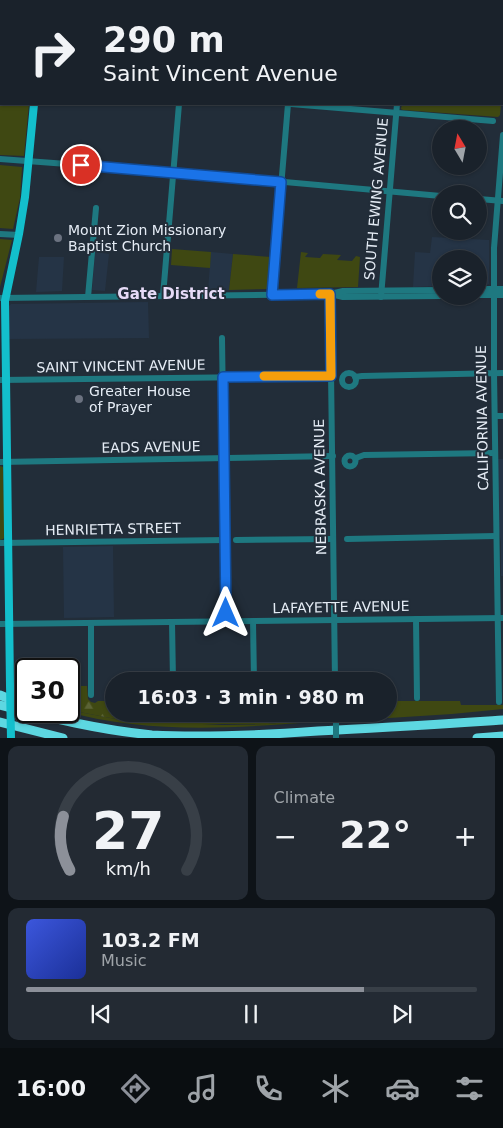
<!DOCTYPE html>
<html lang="en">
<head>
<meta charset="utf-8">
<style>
	body { margin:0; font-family:"DejaVu Sans",sans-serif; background:#232a33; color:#f1f3f6; height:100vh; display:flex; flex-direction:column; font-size:19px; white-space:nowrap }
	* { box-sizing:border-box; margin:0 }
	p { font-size:16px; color:#9fa4a9 }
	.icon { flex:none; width:28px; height:28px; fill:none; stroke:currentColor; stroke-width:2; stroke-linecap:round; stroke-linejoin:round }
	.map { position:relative; height:738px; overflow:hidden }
	.panel { display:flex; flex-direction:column; gap:8px; padding:8px; background:#0e1318; flex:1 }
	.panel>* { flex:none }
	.guide { position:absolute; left:0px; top:0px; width:504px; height:105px; box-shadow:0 1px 4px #0004,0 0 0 1px #383f47; background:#1a222b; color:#f1f3f6; overflow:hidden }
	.needle { width:32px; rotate:350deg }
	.tools { position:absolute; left:432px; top:120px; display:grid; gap:10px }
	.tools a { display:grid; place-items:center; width:55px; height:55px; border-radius:50%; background:#1a222b; box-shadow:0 1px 4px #0004,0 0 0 1px #383f47; font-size:25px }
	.speed { position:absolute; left:15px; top:658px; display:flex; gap:10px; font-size:25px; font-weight:700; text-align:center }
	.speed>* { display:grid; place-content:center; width:65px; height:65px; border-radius:50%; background:#1a222b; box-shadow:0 1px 4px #0004,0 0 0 1px #383f47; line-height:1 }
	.speed .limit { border:2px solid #111; border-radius:8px; background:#fff; color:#111 }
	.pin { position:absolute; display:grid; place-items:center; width:42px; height:42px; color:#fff; margin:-21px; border:2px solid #fff; border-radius:50%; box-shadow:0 1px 5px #0007 }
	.me { position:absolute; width:55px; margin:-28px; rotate:0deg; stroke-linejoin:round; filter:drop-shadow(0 0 4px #0008) }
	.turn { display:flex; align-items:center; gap:18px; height:105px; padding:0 20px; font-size:22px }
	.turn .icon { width:65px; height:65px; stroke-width:2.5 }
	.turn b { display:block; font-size:35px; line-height:42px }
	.big { font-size:38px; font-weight:600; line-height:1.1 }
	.panel .card { flex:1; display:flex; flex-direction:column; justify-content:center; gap:8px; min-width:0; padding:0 18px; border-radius:10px; background:#232a33 }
	.panel .dial { align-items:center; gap:0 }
	.dial svg { height:130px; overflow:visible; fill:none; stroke:#383f47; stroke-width:7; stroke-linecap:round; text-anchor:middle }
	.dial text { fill:#f1f3f6; stroke:none }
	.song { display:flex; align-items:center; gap:15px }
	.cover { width:60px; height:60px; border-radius:8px; background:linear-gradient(135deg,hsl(230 70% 55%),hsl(230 70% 35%)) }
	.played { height:5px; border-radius:2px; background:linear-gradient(90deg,#8c9099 75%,#383f47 75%) }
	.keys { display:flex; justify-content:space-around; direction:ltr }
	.heat { display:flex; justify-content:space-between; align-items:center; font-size:28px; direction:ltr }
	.panel .tiles { flex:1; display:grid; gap:8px; grid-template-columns:1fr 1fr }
	.card:last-child { grid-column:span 2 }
	.trip { position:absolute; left:105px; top:672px; width:292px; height:50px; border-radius:25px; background:#1a222b; box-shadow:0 1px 4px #0004,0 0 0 1px #383f47; font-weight:600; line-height:50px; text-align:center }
	.tabs { display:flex; height:80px; justify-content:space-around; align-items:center; background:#0a0e11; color:#9fa4a9 }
	.tabs .icon { width:35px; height:35px }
	.tabs .active { color:#8c9099 }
	.tabs b { font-size:22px; color:#f1f3f6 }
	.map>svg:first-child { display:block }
	.built { fill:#253446 }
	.green { fill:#3f4812 }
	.forest { fill:url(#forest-firs) }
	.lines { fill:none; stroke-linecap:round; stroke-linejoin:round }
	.minor { stroke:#1e7880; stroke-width:6 }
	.major { stroke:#13bfcc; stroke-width:8 }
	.highway { stroke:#5dd7e1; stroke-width:9 }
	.minor-bridge { stroke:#1e7880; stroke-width:6 }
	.major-bridge { stroke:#13bfcc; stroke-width:8 }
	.route-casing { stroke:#114b97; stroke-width:12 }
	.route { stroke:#1a73e8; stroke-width:9 }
	.slow { stroke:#f59e0b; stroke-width:9 }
	.worship-dot { fill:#6b7280; stroke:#222d39; stroke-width:2 }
	.labels { text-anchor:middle; stroke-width:4; stroke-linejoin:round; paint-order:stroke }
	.street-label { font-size:14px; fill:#e5ecf5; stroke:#222d39 }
	.poi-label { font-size:14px; fill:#e5ecf5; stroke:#222d39; text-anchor:start }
	.neighbourhood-label { font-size:15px; font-weight:bold; fill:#e6dbf7; stroke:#222d39 }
</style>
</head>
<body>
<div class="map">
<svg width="503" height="738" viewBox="0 0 503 738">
	<defs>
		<pattern id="forest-firs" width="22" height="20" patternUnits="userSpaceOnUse" patternTransform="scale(1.25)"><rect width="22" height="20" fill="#3f4812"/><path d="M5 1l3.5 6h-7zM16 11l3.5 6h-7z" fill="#5b6335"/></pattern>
	</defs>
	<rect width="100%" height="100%" fill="#222d39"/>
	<g class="built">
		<path d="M432,237L489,240V284L487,285L479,286V259H441V286L413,287L415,252L430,253Z"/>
		<path d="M95,252L109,254L105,291L92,290Z"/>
		<path d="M211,252L233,254L229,290H208Z"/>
		<path d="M39,257H64L62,291L36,292Z"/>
		<path d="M148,302L149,338L9,339V306L11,304Z"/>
		<path d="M497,459H503V576H501V542L499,532Z"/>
		<path d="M113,546L114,617L64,618L63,547Z"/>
	</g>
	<g class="green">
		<path d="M0,84H1V104H29L24,156L0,155Z"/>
		<path d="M402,104H501L500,115L498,117L403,110L401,109Z"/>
		<path d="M0,165L22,167V168L20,198L13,229L0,228Z"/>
		<path d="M0,239L12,240L0,287Z"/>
		<path d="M172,249L211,252L210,268L171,265Z"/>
		<path d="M301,252L308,253L305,257L320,258L323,254L341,255L337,260L352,261L356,256L360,257L358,287L297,288Z"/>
		<path d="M233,254L271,257L268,289L229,290Z"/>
		<path d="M0,466L3,467V469L5,537L3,539L0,540Z"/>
		<path d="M389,701H460L461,705H503V709L452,714L342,721L341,714H389Z"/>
		<path d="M69,710L121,720L223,725L268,724L319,718L325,721C238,728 149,735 64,711H69Z"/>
	</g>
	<path class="forest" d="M69,684L75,686H87L88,699L91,702L95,703L98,701H114V714H330V721H325L319,718L268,724H170L121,720L69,710Z"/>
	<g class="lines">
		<g class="minor">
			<path d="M188,1V0"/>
			<path d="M297,1V0"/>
			<path d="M406,1V0"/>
			<path d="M502,44H503"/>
			<path d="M0,79H1"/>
			<path d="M291,104L493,121"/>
			<path d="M0,159L174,172L441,196"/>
			<path d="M479,199L503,201"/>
			<path d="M0,234L19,235"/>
			<path d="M479,289H503"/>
			<path d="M330,294L335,681"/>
			<path d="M331,294L343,297L441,296"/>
			<path d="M272,295L288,104"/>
			<path d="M479,295H503"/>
			<path d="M163,296L179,104"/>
			<path d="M88,297L96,208"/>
			<path d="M381,297L397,104"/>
			<path d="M0,298L330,294L343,291L441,290"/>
			<path d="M222,338L226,621"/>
			<circle cx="349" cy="380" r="7"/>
			<path d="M355,377L362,376L503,373"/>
			<path d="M0,380L331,376"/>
			<path d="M495,416H503"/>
			<circle cx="350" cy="461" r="5.5"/>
			<path d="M356,458L364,455L495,453"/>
			<path d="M0,462L333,456"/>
			<path d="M347,539L496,536"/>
			<path d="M236,540L333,539"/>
			<path d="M0,543L226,540"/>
			<path d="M416,619L417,698"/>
			<path d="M253,621L254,681"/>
			<path d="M172,622L173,681"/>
			<path d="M91,623V695"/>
			<path d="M0,624L503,618"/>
			<path d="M499,702L494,373V248L503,135"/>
		</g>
		<g class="major">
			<path d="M43,1V0"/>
			<path d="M10,685L5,301L19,234L25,197L34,104"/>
		</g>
		<g class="highway">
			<path d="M0,695L26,706"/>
			<path d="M0,705C50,718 100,730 152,735C207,738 263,735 318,731C380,728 441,724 503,720"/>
			<path d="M0,722L63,738"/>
			<path d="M477,738L503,736"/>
		</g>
		<path class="minor-bridge" d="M336,714V738"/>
		<path class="major-bridge" d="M10,685L11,738"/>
	</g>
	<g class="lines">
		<defs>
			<path id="route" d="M81,165L281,182L272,295L330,294L331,376L223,377L226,613"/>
		</defs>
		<use href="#route" class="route-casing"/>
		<use href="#route" class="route"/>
		<path class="slow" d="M264,376H331L330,294H320"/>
	</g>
	<g class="worship-dot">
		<circle cx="58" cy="238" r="5"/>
		<circle cx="79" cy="399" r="5"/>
	</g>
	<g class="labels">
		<g class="street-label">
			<text transform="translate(376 199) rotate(-85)" y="5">SOUTH EWING AVENUE</text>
			<text transform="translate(121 366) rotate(-1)" y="5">SAINT VINCENT AVENUE</text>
			<text transform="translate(482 418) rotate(-91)" y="5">CALIFORNIA AVENUE</text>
			<text transform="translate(151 447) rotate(-1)" y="5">EADS AVENUE</text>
			<text transform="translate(320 487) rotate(-91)" y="5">NEBRASKA AVENUE</text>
			<text transform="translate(113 529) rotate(-1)" y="5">HENRIETTA STREET</text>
			<text transform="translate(341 607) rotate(-1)" y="5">LAFAYETTE AVENUE</text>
		</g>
		<g class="poi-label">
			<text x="68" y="235">Mount Zion Missionary<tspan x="68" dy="16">Baptist Church</tspan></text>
			<text x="89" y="396">Greater House<tspan x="89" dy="16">of Prayer</tspan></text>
		</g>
		<g class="neighbourhood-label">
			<text x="171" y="299">Gate District</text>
		</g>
	</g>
</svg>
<div class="tools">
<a><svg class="needle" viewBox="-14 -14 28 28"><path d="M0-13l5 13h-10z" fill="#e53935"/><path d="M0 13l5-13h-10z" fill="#9fa4a9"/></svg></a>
<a><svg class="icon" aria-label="search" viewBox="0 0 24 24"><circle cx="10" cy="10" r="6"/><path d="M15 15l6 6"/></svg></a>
<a><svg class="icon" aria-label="layers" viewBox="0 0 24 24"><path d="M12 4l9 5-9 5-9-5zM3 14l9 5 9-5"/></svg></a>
</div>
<div class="speed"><div class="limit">30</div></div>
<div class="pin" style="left:81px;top:165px;background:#d93025"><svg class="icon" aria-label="arrive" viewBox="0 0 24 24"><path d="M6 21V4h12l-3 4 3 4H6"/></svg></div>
<svg class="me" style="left:226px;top:613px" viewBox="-20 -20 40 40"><path d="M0-17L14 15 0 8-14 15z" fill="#1a73e8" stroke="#fff" stroke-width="4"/></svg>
<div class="trip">16:03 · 3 min · 980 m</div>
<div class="guide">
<div class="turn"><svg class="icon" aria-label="right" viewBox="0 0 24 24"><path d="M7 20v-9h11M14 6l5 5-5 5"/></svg><div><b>290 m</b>Saint Vincent Avenue</div></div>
</div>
</div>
<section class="panel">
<div class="tiles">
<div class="card dial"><svg viewBox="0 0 100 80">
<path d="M14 69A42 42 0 1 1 86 69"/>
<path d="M14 69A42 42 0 0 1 10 36" stroke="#8c9099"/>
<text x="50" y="56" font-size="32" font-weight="700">27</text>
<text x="50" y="72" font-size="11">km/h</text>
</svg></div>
<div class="card"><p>Climate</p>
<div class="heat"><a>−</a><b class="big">22°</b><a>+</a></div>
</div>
<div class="card">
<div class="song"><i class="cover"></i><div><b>103.2 FM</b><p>Music</p></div></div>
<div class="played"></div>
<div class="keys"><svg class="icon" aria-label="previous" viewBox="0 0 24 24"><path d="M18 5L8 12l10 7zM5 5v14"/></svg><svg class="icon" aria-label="pause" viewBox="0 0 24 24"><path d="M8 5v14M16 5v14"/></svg><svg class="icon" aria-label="next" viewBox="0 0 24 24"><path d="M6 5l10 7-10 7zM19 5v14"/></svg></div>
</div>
</div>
</section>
<nav class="tabs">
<b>16:00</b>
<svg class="icon active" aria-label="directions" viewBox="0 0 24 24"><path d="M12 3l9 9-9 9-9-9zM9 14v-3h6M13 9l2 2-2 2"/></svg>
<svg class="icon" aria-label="music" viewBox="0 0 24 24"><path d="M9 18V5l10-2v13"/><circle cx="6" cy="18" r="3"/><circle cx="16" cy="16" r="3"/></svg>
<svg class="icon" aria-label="phone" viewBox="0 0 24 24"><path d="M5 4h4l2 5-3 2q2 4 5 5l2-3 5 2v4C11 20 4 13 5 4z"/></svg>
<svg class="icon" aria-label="climate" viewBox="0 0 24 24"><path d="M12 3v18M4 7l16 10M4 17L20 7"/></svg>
<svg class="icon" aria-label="car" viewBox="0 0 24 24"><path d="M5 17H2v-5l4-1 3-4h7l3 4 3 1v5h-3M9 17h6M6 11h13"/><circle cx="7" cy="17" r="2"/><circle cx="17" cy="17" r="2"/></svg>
<svg class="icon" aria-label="filters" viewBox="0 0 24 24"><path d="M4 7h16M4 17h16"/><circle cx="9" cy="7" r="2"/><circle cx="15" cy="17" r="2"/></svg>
</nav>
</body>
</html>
